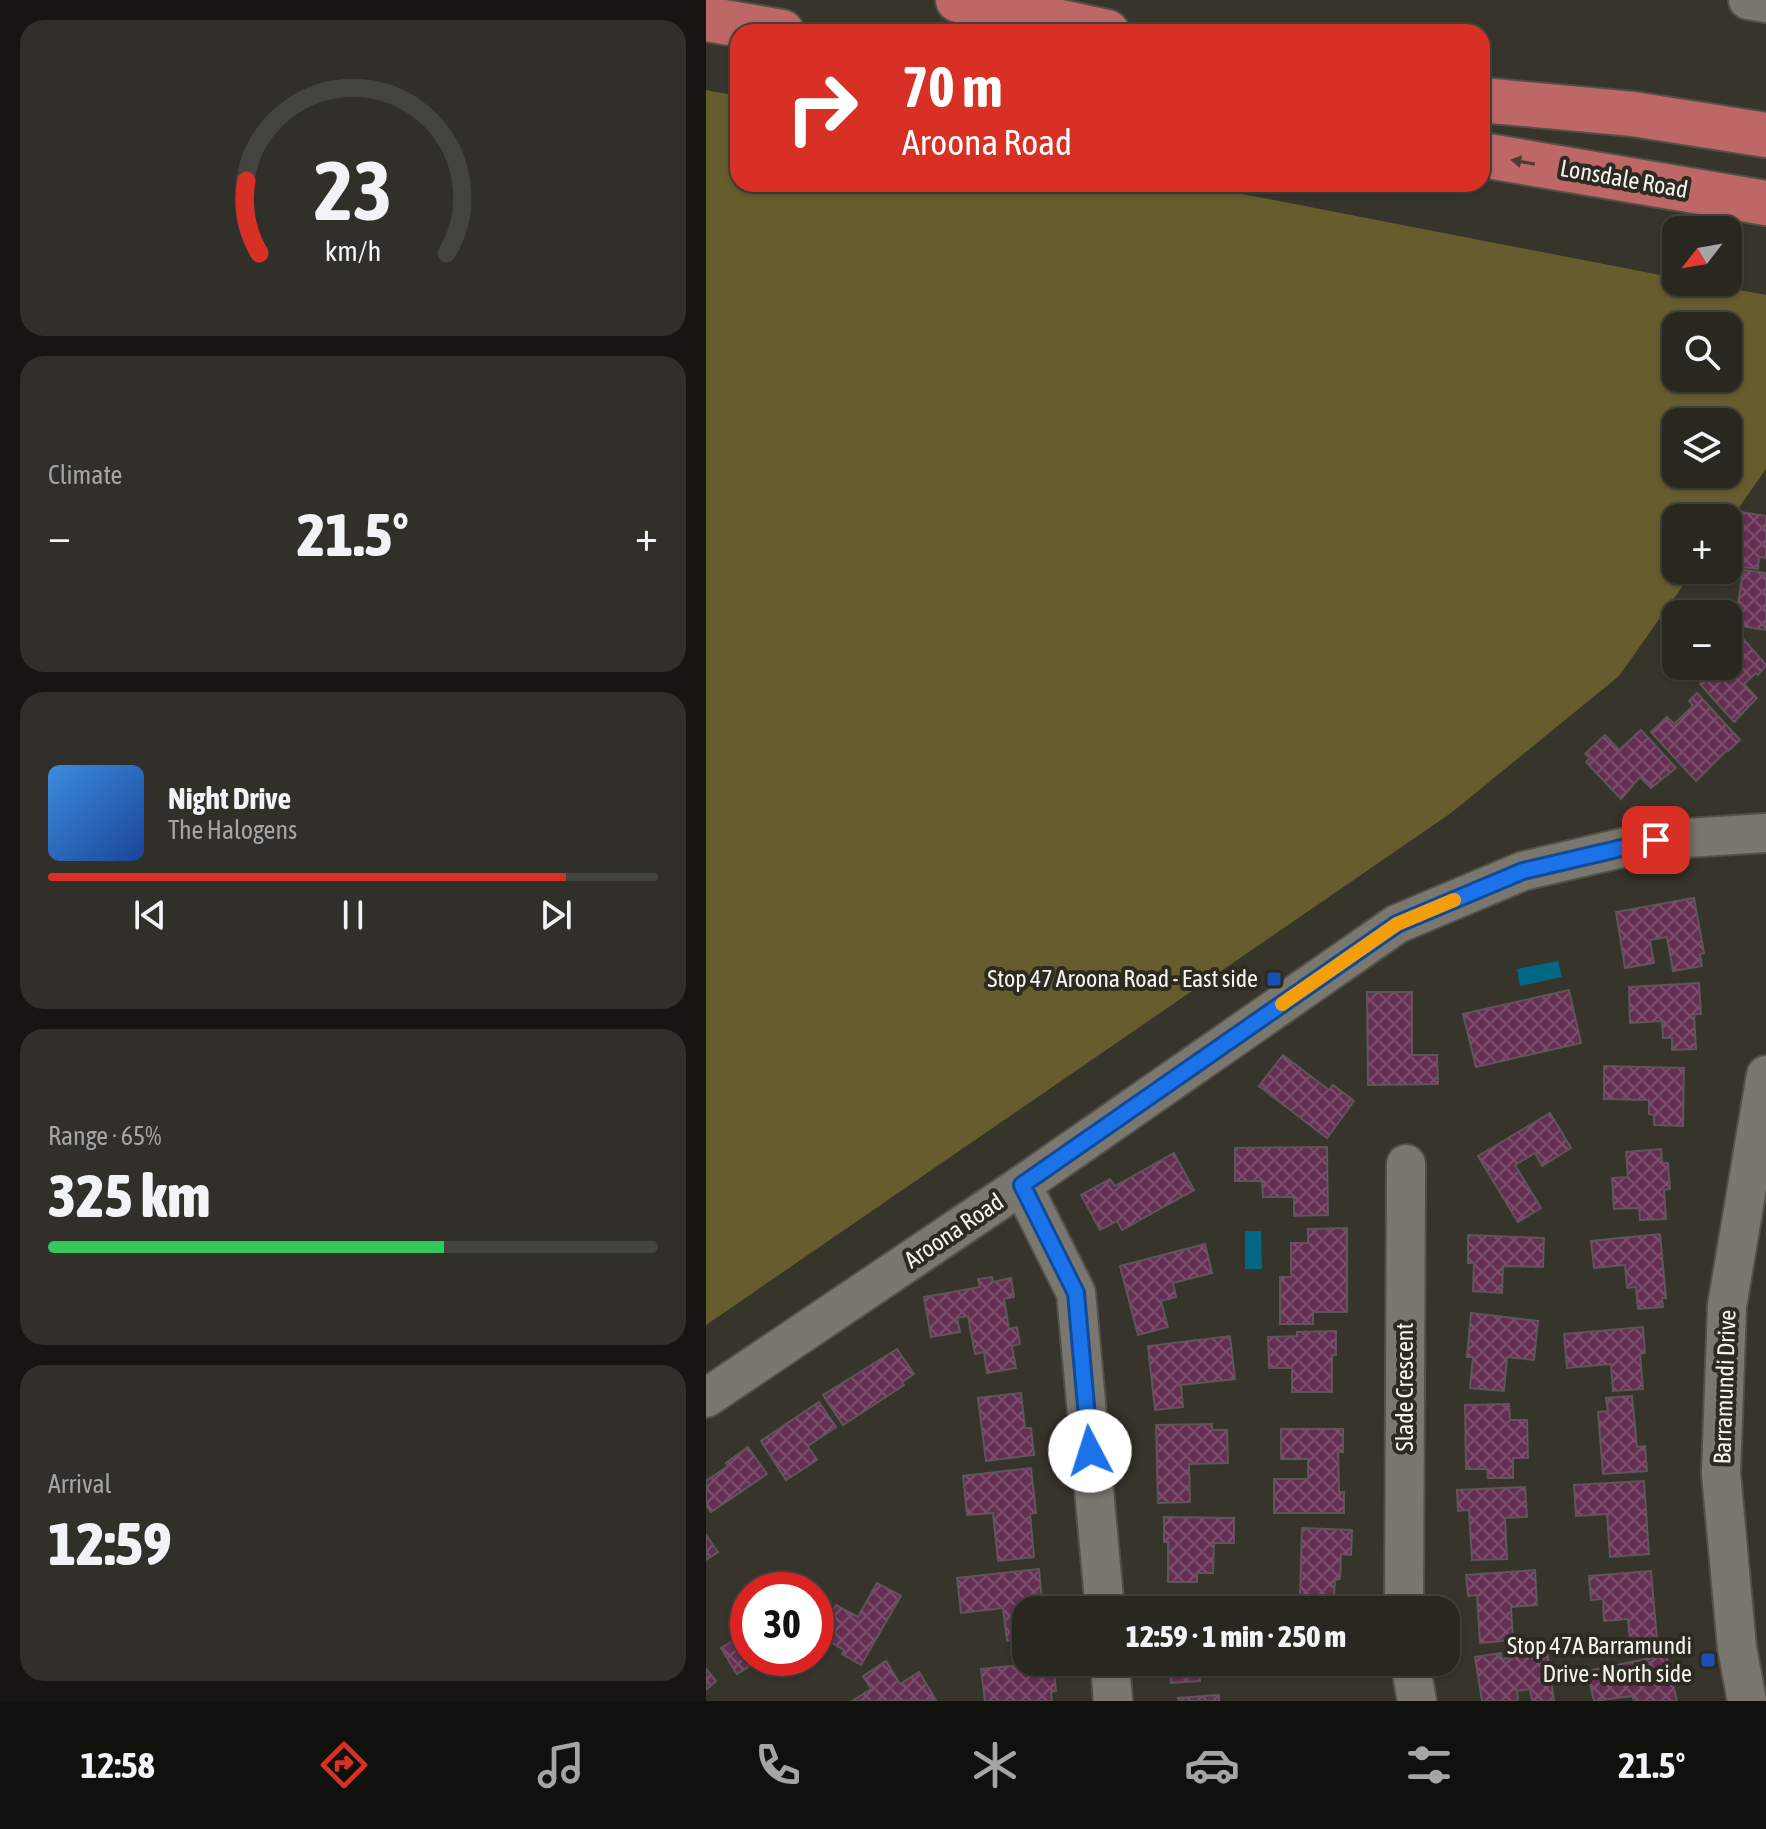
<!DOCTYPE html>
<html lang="en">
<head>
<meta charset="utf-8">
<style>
	body { margin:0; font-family:"Asap Condensed",sans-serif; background:#302f29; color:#f1f3f6; height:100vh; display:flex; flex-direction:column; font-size:30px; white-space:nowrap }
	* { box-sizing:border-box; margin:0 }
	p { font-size:26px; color:#a5a5a5 }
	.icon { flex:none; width:44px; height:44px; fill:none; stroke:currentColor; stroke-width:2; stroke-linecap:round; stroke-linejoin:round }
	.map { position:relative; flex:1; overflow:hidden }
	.panel { display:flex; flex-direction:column; gap:20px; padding:20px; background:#161512; width:706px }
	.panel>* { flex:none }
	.top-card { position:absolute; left:24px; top:24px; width:760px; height:168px; border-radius:24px; box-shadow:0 2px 6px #0004,0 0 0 2px #44443e; background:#d93025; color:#fff; overflow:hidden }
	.needle { width:52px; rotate:239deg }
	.tools { position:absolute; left:956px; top:216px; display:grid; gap:16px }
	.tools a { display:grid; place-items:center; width:80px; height:80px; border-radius:16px; background:#282720; box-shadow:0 2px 6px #0004,0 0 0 2px #44443e; font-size:40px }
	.speed { position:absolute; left:24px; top:1572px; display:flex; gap:16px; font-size:40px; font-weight:700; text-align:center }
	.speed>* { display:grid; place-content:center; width:104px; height:104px; border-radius:50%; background:#282720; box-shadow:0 2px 6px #0004,0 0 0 2px #44443e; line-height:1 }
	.speed .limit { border:12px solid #d22; background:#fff; color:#111 }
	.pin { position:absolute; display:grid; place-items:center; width:68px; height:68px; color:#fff; margin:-34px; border-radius:16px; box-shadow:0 4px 12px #0006 }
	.me { position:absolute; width:88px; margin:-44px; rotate:355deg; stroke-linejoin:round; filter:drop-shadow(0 0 6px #0008) }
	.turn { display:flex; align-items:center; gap:28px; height:168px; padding:0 40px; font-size:36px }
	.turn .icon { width:104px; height:104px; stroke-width:2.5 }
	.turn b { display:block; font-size:56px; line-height:68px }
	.big { font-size:60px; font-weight:800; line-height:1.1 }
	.panel .tile { flex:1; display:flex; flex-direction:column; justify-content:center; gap:12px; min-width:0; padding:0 28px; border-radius:24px; background:#302f29 }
	.panel .dial { align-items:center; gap:0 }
	.dial svg { height:208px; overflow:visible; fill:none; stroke:#44443e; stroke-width:7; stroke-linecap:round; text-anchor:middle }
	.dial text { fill:#f1f3f6; stroke:none }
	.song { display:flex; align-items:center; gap:24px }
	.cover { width:96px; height:96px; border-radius:12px; background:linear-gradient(135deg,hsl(210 70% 55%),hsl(220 70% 35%)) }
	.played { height:8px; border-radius:4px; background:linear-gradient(90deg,#d93025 85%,#44443e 85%) }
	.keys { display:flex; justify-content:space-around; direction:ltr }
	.heat { display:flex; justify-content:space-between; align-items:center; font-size:44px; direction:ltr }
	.charge { height:12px; border-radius:6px; background:linear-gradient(90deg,#34c759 65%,#44443e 0) }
	.trip { position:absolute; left:306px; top:1596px; width:448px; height:80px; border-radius:24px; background:#282720; box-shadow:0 2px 6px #0004,0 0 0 2px #44443e; font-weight:800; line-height:80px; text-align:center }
	.tabs { display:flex; height:128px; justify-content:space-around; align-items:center; background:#10100d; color:#a5a5a5 }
	.tabs .icon { width:56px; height:56px }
	.tabs .on { color:#d93025 }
	.tabs b { font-size:36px; color:#f1f3f6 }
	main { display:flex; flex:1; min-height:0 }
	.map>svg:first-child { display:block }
	.green { fill:#675c2d; fill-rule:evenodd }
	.water { fill:#006784 }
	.building { fill:url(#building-cross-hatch); stroke:#5f555b; stroke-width:2 }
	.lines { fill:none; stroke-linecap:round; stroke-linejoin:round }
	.minor-casing { stroke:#525049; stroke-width:42 }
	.major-casing { stroke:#525049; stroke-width:48 }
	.minor { stroke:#7a786e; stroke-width:38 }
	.major { stroke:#bd6766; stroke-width:44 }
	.oneway { fill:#503932 }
	.route-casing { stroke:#114b97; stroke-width:20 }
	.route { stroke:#1a73e8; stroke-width:14 }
	.slow { stroke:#f59e0b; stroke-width:14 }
	.transit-dot { fill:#1a4fb4; stroke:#2c2a21; stroke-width:3 }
	.labels { text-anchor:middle; stroke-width:8; stroke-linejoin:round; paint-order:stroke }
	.street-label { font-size:24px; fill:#f6f4ef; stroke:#2c2a21 }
	.poi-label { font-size:24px; fill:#f6f4ef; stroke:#2c2a21; text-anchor:end }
</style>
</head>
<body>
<main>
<section class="panel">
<div class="tile dial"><svg viewBox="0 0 100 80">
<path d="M14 69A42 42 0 1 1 86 69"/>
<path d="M14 69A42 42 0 0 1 9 41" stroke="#d93025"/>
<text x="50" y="56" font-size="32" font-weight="700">23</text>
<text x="50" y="72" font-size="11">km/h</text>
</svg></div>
<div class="tile"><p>Climate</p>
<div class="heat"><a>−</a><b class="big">21.5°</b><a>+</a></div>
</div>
<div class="tile">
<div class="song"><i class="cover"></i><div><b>Night Drive</b><p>The Halogens</p></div></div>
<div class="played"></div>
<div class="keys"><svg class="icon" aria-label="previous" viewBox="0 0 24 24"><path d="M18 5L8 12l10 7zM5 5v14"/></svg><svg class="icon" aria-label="pause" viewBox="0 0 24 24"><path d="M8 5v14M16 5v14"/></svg><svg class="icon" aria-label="next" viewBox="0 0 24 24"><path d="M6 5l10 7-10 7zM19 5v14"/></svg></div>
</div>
<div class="tile"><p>Range · 65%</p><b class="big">325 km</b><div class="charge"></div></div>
<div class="tile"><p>Arrival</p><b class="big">12:59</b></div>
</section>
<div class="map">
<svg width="1060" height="1701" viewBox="0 0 1060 1701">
	<defs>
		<pattern id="building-cross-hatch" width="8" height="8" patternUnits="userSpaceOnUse" patternTransform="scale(2)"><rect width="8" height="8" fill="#652f53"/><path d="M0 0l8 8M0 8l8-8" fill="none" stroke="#7c4e6c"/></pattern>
	</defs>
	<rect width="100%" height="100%" fill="#36342b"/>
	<path class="green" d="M0,90L32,96V184H485L970,278V282H991L1060,295V469L1022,523V518H970V570H988L913,676L745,813L0,1325ZM970,326H1022V378H970ZM970,422H1022V474H970Z"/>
	<g class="water">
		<path d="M852,961L856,977L814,986L811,969Z"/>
		<path d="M539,1231H555L556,1269H539Z"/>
	</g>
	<g class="building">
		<path d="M1035,512L1060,516V558L1053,557L1052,569L1027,566Z"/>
		<path d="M1037,570L1060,573V630L1029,625Z"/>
		<path d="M1024,624L1060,665L1052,675L1050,673L1038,684L1051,698L1028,722L994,684L1003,675L998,669L1001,666H1022Z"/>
		<path d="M991,693L1034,740L1022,751L1021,750L990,781L945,732L961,717L968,724L987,706L983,701Z"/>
		<path d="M935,730L970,768L945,788L934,777L915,799L880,762L884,758L879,754L899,735L913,750Z"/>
		<path d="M988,898L998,953L994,954L996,966L967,971L961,937L944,940L948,963L919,968L910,912Z"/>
		<path d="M993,983L995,1014H988L990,1049L966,1050V1038H957L956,1021L924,1023L923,987Z"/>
		<path d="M863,990L875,1043L770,1067L757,1014Z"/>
		<path d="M661,992H706V1055H731L732,1084L662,1085Z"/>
		<path d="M577,1055L623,1090L627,1085L648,1101L621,1138L553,1086Z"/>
		<path d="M898,1066L978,1068L977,1126L948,1125V1115L943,1114V1100L898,1099Z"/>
		<path d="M844,1113L865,1148L836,1166L829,1153L809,1165L835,1208L812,1222L772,1156Z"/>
		<path d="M621,1147L622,1215L588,1216V1197H557L556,1181H529V1148Z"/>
		<path d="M955,1149L956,1163H962L964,1189L958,1190L960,1219L934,1220L933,1208L908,1209L906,1178L922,1177L920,1152Z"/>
		<path d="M468,1153L488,1190L416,1230L411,1221L394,1230L375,1195L404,1179L409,1186Z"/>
		<path d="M641,1228V1312H607V1324H574V1277H585V1243H602V1229Z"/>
		<path d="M954,1234L960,1298H956L957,1307L932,1309L930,1287L921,1288L919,1265L888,1268L885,1241Z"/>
		<path d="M762,1235L838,1238L837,1267L797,1266L796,1293L767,1291L768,1263H762Z"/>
		<path d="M499,1244L506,1273L467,1283L470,1297L455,1301L462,1327L432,1335L414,1266Z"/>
		<path d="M286,1277L287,1282L305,1278L308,1297L298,1299L303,1329L311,1327L314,1344L306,1346L310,1368L281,1373L278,1352L269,1354L262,1316L251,1318L254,1332L225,1337L218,1297L274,1287L272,1279Z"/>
		<path d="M765,1313L832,1321L828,1360L801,1357L798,1391L764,1388L767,1357H761Z"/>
		<path d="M937,1327L939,1353L934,1354L937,1389L907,1391L905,1364L861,1368L858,1334Z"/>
		<path d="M630,1331V1355H626V1392H586V1368H563L562,1337L591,1336V1332Z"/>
		<path d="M524,1336L529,1379L475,1385L477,1407L449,1410L442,1346Z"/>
		<path d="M191,1349L208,1374L196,1382L198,1385L137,1425L117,1395Z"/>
		<path d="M315,1393L319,1428H325L328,1455L280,1461L272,1398Z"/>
		<path d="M926,1396L931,1447L939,1446L941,1471L897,1474L892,1412L902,1411L900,1398Z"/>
		<path d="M113,1402L130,1427L102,1446L111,1460L80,1480L55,1441Z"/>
		<path d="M803,1404L804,1420H821L822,1458H807V1478H782L781,1469H760L759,1405Z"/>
		<path d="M506,1424V1430H521L522,1463L483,1464L484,1502L452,1503L450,1425Z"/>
		<path d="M575,1429H637V1452H632L633,1492H638V1513H568V1479H602V1459H575Z"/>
		<path d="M42,1447L61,1474L5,1512L0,1505V1481L22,1466L20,1463Z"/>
		<path d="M325,1468L330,1513L324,1514L328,1557L292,1561L287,1513L261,1515L257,1476Z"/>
		<path d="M938,1481L943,1554L904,1557L901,1514L870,1516L868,1485Z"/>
		<path d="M819,1487L821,1517L799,1518L801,1559L766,1560L763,1510L752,1511L751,1490Z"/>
		<path d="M458,1517L528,1518V1543H508L507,1573H491V1582H462V1542H458Z"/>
		<path d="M596,1528L646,1530L645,1555L635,1554L634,1579L629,1580L628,1597L594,1596Z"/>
		<path d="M0,1535L12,1552L0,1560Z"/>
		<path d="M333,1569L336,1601H330L331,1610H320V1639L301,1641L297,1608L255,1613L251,1578Z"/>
		<path d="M829,1570L831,1605L805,1607L807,1640L774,1643L771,1595L762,1596L760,1575Z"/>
		<path d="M945,1571L951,1639L924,1641L922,1619L898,1621L897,1599L885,1600L883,1576Z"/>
		<path d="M171,1583L195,1596L155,1665L136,1654L138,1650L110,1634V1615L116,1604L127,1610L130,1605L152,1617Z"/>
		<path d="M42,1592V1618L31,1599Z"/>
		<path d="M42,1632V1658H56L31,1674L15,1648Z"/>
		<path d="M840,1643L848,1701H826L824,1689L811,1691L812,1701H776L769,1657L795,1653L796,1659L808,1657L807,1648Z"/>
		<path d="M960,1655L971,1701H928L926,1696L888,1701L881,1671Z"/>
		<path d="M180,1661L194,1684L213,1672L230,1700L146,1701L165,1689L157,1676Z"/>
		<path d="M347,1662L350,1691L345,1692L346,1701H279L275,1669Z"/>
		<path d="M463,1662H492L494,1681L465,1683Z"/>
		<path d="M604,1662H638V1674L604,1673Z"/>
		<path d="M0,1669L10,1681L0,1690Z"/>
		<path d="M513,1695V1701H473L472,1698Z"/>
	</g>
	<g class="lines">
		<defs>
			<g id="minor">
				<path d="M1042,0L1060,3"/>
				<path d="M316,1185L370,1293L399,1610"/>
				<path d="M0,1398L316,1185L691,924L817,871L950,840L1060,833"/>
				<path d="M698,1610L700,1164"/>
				<path d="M404,1662L407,1701"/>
				<path d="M704,1662L711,1701"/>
				<path d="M1041,1701L1031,1648L1015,1473L1021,1306L1060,1075"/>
			</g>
			<g id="major">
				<path d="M252,0L401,32"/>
				<path d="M0,19L76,32"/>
				<path d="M776,100L927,114L1060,135"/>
				<path d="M776,155L1060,203"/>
			</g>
		</defs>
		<use href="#minor" class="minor-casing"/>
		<use href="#major" class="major-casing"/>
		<use href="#minor" class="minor"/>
		<use href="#major" class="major"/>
	</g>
	<defs><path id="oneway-solid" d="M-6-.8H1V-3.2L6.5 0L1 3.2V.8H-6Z" transform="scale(2)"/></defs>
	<use class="oneway" href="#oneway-solid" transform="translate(817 162) rotate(-170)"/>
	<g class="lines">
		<defs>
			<path id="route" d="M384,1451L370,1293L316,1185L691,924L817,871L950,840"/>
		</defs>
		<use href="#route" class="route-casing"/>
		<use href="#route" class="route"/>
		<path class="slow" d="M576,1004L691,924L748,900"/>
	</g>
	<g class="transit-dot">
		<rect x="560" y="971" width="16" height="16" rx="4"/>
		<rect x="994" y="1652" width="16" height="16" rx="4"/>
	</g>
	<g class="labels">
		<g class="street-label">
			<text transform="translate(918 179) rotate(10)" y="8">Lonsdale Road</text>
			<text transform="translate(248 1231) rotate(-34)" y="8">Aroona Road</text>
			<text transform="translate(699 1387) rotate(-90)" y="8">Slade Crescent</text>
			<text transform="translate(1019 1387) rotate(-88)" y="8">Barramundi Drive</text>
		</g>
		<g class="poi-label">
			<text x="552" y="987">Stop 47 Aroona Road - East side</text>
			<text x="986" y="1654">Stop 47A Barramundi<tspan x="986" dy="28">Drive - North side</tspan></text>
		</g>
	</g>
</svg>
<div class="tools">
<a><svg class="needle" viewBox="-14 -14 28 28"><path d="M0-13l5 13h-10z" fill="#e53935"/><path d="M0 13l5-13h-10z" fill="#a5a5a5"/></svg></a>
<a><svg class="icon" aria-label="search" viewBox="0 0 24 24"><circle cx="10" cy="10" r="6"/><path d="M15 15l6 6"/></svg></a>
<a><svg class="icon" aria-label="layers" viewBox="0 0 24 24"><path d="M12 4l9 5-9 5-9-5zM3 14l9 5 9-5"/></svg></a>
<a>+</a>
<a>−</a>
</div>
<div class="speed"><div class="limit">30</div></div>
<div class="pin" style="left:950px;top:840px;background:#d93025"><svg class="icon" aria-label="arrive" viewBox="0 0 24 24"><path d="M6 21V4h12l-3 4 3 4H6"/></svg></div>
<svg class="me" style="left:384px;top:1451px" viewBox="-20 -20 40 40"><circle r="19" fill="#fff"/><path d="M0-13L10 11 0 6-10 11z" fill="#1a73e8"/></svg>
<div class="trip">12:59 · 1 min · 250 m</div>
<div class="top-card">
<div class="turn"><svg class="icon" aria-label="right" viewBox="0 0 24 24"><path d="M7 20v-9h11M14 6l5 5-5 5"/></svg><div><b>70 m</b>Aroona Road</div></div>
</div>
</div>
</main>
<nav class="tabs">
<b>12:58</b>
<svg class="icon on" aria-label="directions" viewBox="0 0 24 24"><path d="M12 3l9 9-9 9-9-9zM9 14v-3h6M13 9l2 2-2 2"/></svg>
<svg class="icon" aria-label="music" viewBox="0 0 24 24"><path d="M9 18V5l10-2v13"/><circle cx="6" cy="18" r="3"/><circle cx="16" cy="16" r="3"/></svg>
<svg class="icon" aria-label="phone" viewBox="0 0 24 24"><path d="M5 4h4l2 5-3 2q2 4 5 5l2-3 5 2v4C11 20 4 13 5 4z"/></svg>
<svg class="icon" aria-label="climate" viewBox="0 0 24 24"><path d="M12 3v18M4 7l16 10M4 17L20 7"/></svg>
<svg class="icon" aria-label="car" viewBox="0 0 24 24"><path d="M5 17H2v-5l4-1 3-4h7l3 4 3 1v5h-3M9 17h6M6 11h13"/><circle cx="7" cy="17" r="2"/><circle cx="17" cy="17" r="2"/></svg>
<svg class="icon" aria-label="filters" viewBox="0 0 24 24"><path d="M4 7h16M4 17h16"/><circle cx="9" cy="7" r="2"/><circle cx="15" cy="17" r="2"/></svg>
<b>21.5°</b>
</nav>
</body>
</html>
